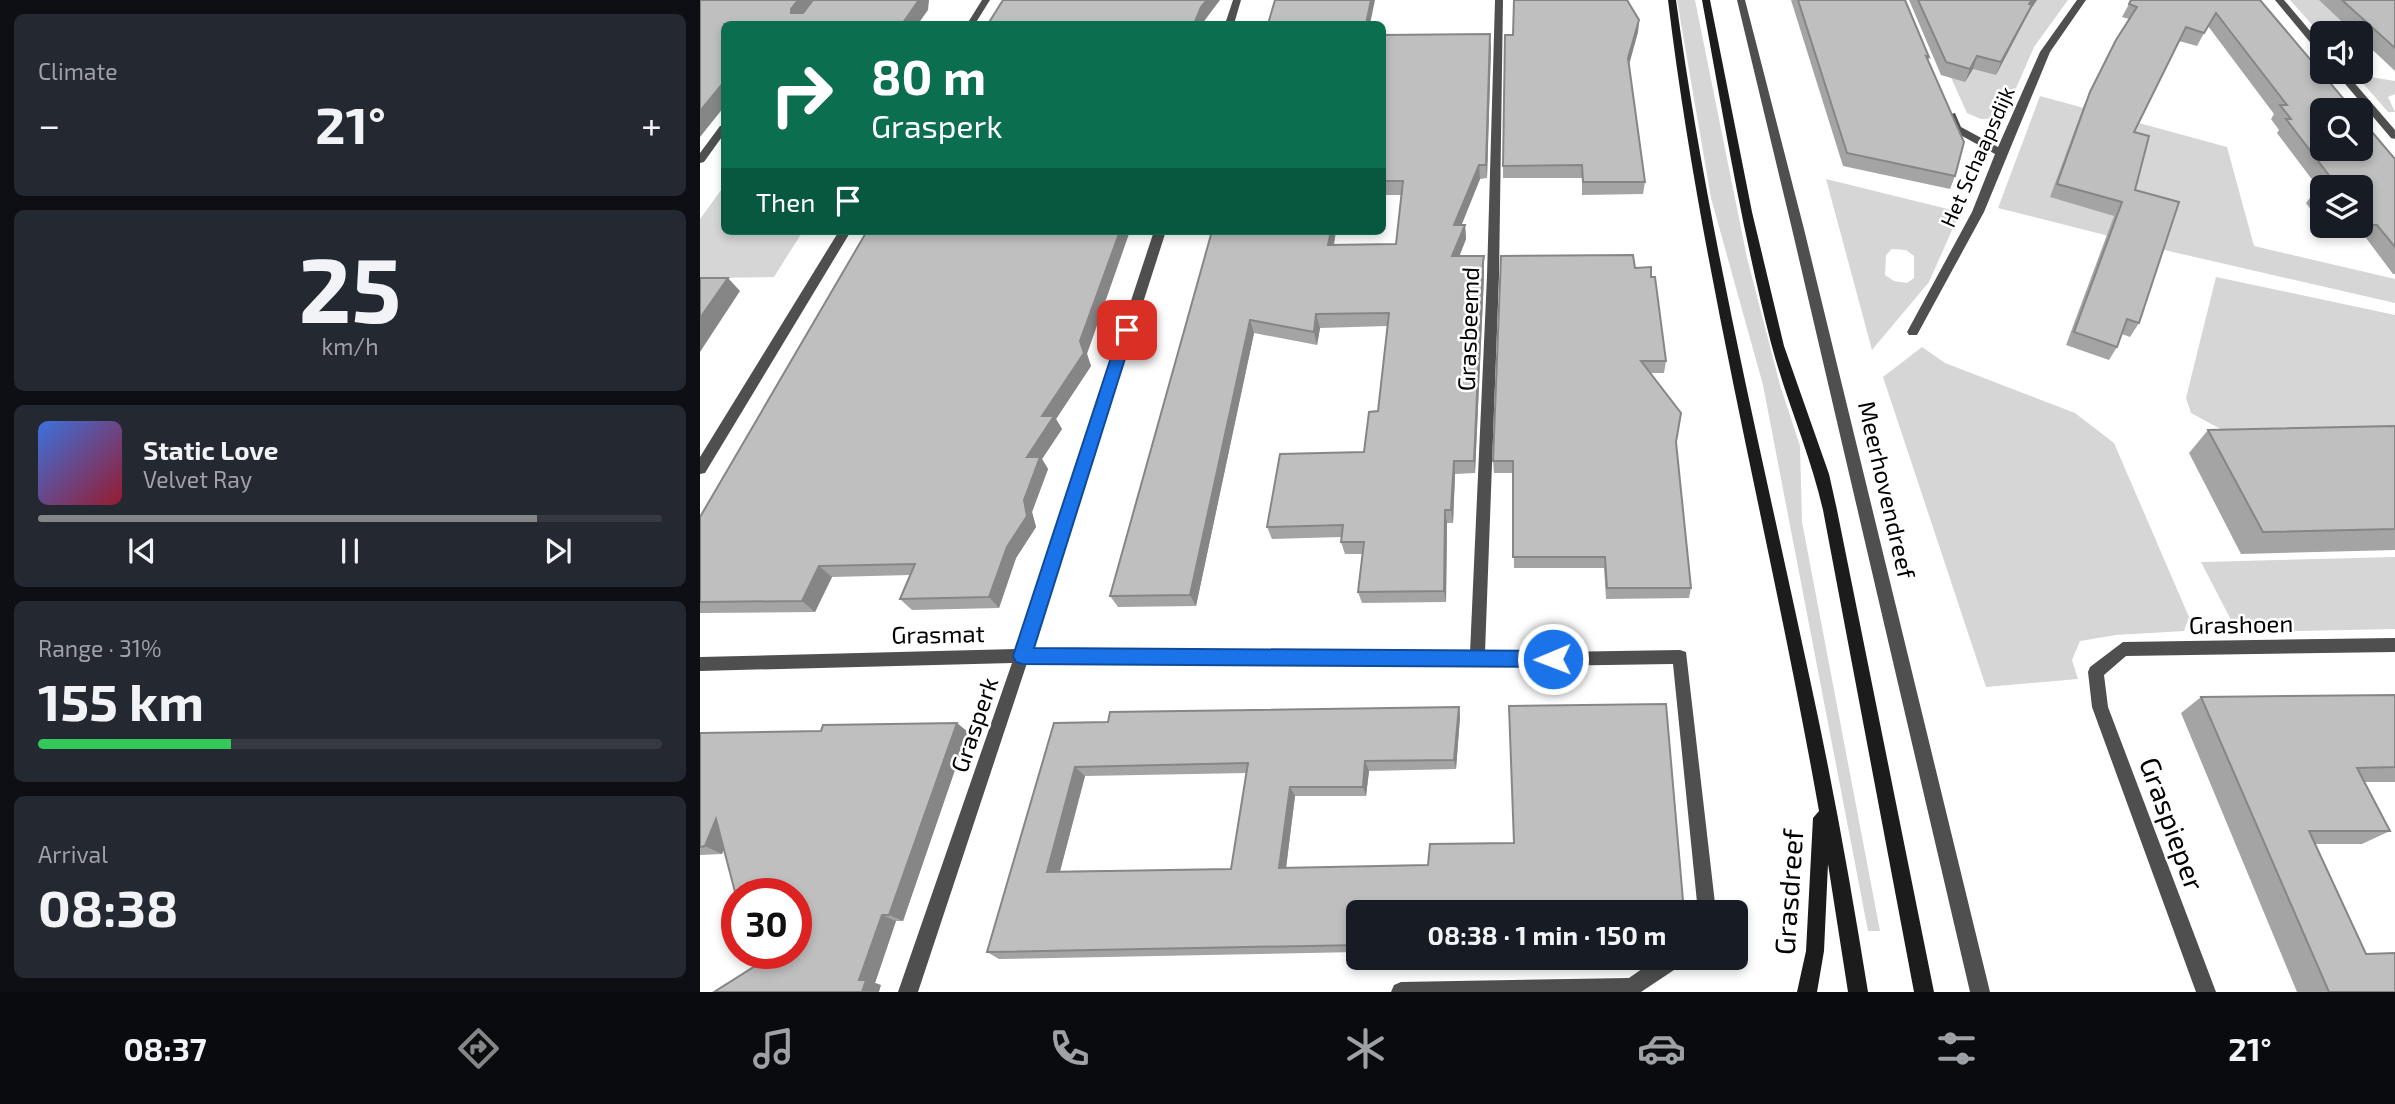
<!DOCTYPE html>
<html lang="en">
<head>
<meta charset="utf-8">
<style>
	body { margin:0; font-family:"Exo 2",sans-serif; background:#242831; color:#f1f3f6; height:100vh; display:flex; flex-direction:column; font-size:26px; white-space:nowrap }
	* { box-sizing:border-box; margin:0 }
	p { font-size:23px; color:#9ea1a6 }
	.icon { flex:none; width:38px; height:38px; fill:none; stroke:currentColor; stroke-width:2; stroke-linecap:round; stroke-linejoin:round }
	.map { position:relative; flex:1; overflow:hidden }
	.sheet { display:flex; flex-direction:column; gap:14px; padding:14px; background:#0d0f14; width:700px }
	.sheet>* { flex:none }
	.guide { position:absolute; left:21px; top:21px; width:665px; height:214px; border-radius:10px; box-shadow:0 4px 10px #0003; background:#0b6e4f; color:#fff; overflow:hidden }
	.tools { position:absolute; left:1610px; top:21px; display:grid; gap:14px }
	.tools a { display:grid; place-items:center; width:63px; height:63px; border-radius:10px; background:#171b24; box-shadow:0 4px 10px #0003; font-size:35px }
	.speed { position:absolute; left:21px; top:878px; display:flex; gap:14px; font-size:35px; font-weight:700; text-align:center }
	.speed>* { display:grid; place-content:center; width:91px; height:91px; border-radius:50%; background:#171b24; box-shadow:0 4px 10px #0003; line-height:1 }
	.speed .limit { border:10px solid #d22; background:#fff; color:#111 }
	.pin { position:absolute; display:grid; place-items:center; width:60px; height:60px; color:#fff; margin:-30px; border-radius:14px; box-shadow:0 4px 10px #0006 }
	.me { position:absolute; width:77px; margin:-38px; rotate:269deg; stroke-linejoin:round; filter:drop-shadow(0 0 5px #0008) }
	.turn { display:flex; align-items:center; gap:24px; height:147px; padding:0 35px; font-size:32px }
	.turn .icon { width:91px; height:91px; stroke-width:2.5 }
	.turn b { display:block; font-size:49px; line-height:60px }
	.then { display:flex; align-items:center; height:66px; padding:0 35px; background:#0003; gap:14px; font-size:26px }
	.big { font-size:52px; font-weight:700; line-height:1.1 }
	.sheet .widget { flex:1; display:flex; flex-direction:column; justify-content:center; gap:10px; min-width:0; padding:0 24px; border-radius:10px; background:#242831 }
	.sheet .dial { align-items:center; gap:0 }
	.dial b { font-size:91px; line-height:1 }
	.song { display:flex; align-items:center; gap:21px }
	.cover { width:84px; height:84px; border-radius:10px; background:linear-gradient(135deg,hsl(220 70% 55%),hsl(350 70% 35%)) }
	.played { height:7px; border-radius:4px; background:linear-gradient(90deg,#858687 80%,#363941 80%) }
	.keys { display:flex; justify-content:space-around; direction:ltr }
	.heat { display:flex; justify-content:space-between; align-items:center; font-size:38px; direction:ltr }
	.charge { height:10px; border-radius:5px; background:linear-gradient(90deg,#34c759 31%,#363941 0) }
	.trip { position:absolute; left:646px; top:900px; width:402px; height:70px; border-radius:10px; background:#171b24; box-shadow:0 4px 10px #0003; font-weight:700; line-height:70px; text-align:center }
	.tabs { display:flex; height:112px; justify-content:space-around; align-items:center; background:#090b0e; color:#9ea1a6 }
	.tabs .icon { width:49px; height:49px }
	.tabs .selected { color:#858687 }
	.tabs b { font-size:32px; color:#f1f3f6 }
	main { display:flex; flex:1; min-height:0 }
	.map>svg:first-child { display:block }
	.green { fill:#d6d6d6; fill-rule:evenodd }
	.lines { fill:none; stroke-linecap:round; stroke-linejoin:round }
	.service { fill:#4f4f4f; fill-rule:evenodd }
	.minor { fill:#4f4f4f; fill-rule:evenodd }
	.secondary { fill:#1c1c1c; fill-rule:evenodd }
	.wall { fill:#a4a4a4; fill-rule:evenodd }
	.shaded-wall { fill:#868686 }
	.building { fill:#bfbfbf; stroke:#868686; stroke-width:2; fill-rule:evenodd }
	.route { fill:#1a73e8; stroke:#114b97; stroke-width:2 }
	.labels { text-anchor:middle; stroke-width:5; stroke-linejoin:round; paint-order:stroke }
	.far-street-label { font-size:21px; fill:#000; stroke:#fff }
	.street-label { font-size:24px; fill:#000; stroke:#fff }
	.near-street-label { font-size:28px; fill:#000; stroke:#fff }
</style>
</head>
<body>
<main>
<section class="sheet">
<div class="widget"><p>Climate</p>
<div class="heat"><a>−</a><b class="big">21°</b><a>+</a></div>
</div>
<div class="widget dial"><b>25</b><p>km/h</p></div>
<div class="widget">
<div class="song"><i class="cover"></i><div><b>Static Love</b><p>Velvet Ray</p></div></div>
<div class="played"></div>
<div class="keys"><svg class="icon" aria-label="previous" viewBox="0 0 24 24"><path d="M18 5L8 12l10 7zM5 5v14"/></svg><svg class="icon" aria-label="pause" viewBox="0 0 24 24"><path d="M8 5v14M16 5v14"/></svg><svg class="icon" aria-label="next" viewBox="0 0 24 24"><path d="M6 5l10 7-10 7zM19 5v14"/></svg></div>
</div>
<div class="widget"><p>Range · 31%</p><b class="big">155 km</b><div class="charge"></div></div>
<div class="widget"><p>Arrival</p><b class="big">08:38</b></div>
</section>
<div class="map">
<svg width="1695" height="992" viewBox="0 0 1695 992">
	<rect width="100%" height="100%" fill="#fff"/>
	<g class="green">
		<path d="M977,0H995L1047,258L1080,385L1100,446L1102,522L1180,931H1168L1063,385L1011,198Z"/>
		<path d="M1216,0H1368L1334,47L1303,118L1281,119L1267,113Z"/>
		<path d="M1590,0H1663L1651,24L1643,25L1649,33H1622V36Z"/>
		<path d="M1661,68L1671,77L1695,81V94L1688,97L1695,112H1688L1653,72H1661Z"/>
		<path d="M1340,96L1527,147L1554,246L1695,279V303L1460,249L1298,208Z"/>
		<path d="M1126,179L1260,212L1229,282L1172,350ZM1192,249L1206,250L1214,256V278L1207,283L1194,281L1185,275L1186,255Z"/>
		<path d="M24,186V231H103L74,277L0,278V219Z"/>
		<path d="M1516,277L1695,315V431L1528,433L1491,413L1486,398Z"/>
		<path d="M1222,347L1245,363L1375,413L1414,443L1489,617L1484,631L1416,635L1380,641L1372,660L1378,679L1286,687L1183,377Z"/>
		<path d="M1695,557V629L1550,632L1532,622L1501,562Z"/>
	</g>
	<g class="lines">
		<path class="service" d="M1037,0H1045L1104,229L1290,992H1270L1092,229Z"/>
		<g class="minor">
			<path d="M282,0H290L275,24H267Z"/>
			<path d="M533,0H541L534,24H525Z"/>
			<path d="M795,0H803L799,276L785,653L980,650L986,652L1016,912H998L973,664L777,667L327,663L218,992H198L312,663L0,671V657L316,649L454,231H466L332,649L770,653L787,276Z"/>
			<path d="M1377,0H1386L1350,52L1284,212L1217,335H1209L1207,332L1272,212L1295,154L1253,131L1246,115L1255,113L1261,127L1298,147L1340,52Z"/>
			<path d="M1575,0H1584L1622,45V54L1619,53Z"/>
			<path d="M1635,72H1645L1695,130V139L1691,138Z"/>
			<path d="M24,125V134L4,162L0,163V153L20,126Z"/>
			<path d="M139,231H151L5,473L0,474V457Z"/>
			<path d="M1695,638V652L1426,656L1404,675L1408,707L1516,992H1496L1392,707L1388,672L1390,667L1423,642Z"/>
			<path d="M959,957H985L983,964L941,992H691L694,985L701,982L929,978Z"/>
		</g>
		<g class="secondary">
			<path d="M968,0H976C1007,228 1061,450 1109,675C1132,780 1151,886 1168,992H1148L1128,864L1124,951L1117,992H1097L1106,951L1113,818L1119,811C1071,539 1001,274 968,0Z"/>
			<path d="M1002,0H1010L1052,212L1084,346L1129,474L1137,510L1234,992H1214L1123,510C1110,453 1086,400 1071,343C1042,230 1023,115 1002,0Z"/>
		</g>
	</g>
	<g class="wall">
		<path d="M1091,0H1205L1229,57L1228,61L1255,176L1250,189L1143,166Z"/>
		<path d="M1209,0H1337L1330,10L1296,75L1273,69L1265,82L1241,75Z"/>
		<path d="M1560,0L1695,159V274H1693L1666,238H1632L1623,226H1661V187H1622V225L1606,203L1616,190H1620L1577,133L1579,130L1571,119L1574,114L1508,26L1497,46L1479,41L1434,132L1439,323L1430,337L1422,334L1417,347L1409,360L1366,345L1414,216L1350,197L1384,105L1416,40L1429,19L1422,17L1429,4Z"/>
		<path d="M1619,0H1695V71L1661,39V33H1654Z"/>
		<path d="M939,20L938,32L929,65L945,182L943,194L882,195V178H803V166L813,35Z"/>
		<path d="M682,35L791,47L787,178L780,179L761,225H765L766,239L759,256H784V276L775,473L755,474L753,523H747L746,602L662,603L658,592L663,554H645L641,542L642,537L572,539L567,527L664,452L678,411L688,326L620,328L617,345L554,333L496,606L418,607L410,596L512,231H636L634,245L696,244L701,195H682Z"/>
		<path d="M951,277L966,361L964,373H950L976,442L991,588L989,598L906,599L904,568H814L813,473H794L793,461Z"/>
		<path d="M387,354L391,366L356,419L362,429L342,459L348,469L332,512L336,527L316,558L299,608L212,610L200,599L210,575L132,577L115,612L0,613V517Z"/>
		<path d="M1695,426V550L1541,554L1489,453L1508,430Z"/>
		<path d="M1695,695V782H1664L1690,831L1662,844H1615L1666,954L1695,992H1597L1481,713L1501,697Z"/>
		<path d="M759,707L760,717L756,769L669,771L666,796H595L586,868L984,912H658V952L299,959L287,952L354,723L408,722ZM547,773L531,869L360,871L385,776Z"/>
		<path d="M268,732L203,921H196L175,983L181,985L55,966L96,894H42L35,892L24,849L22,854L0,855V733Z"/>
	</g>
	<g class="shaded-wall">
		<path d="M98,0H117L99,22L91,13V9Z"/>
		<path d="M219,0H229L228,10L218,24H202Z"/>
		<path d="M507,0H520L505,20L503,24H494L501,7Z"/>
		<path d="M671,0H675L670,24H666Z"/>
		<path d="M1332,0H1337L1330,10L1296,75L1301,62Z"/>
		<path d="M939,20L938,32L927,71L928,58Z"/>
		<path d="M790,34L791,47L787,178L786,165Z"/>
		<path d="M1277,56L1273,69L1265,82L1270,69Z"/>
		<path d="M24,82V107L0,137V111Z"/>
		<path d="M779,165L780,179L756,239L754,225Z"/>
		<path d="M765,225L766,239L754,270L752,256Z"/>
		<path d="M420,231H430L387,354L391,366L356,419L362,429L342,459L348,469L332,512L336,527L316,558L299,608L289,597L324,500L327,457L342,416L380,341Z"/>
		<path d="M631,231H636L631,258L628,245Z"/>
		<path d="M784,256V276L775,473L774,461Z"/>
		<path d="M28,278L40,291L0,352V318Z"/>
		<path d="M616,314L620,328L617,345L614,332Z"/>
		<path d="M550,320L554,333L496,606L490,595Z"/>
		<path d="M754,461L755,474L753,523L751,510Z"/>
		<path d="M745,510L747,523L746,602L744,591Z"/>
		<path d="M119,566L132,577L115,612L102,601Z"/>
		<path d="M759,707L760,717L756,769L754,760Z"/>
		<path d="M257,723L268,732L203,921L189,915Z"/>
		<path d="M665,761L669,771L666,796L663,787Z"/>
		<path d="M375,767L385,776L358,879L347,872Z"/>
		<path d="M590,787L595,796L585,876L579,868Z"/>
		<path d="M16,819L33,827L22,854L5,846Z"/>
		<path d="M182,915L196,921L175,983L181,985L179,992H162L159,980Z"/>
	</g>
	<g class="building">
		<path d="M0,0H98L91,9V13H103L113,0H219L202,24H24V82L0,111Z"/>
		<path d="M303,0H507L501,7L494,24H288Z"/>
		<path d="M575,0H671L666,24H568Z"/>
		<path d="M814,0H927L939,20L928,58L945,182H883L882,165L803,166L805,35H813Z"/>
		<path d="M1098,0H1205L1229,57L1226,56L1264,142L1255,176L1147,153Z"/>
		<path d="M1218,0H1332L1329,4L1332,5L1301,62L1277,56L1270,69L1246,62Z"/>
		<path d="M1431,0H1560L1653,110H1622V149H1661V119L1695,159V247L1677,225H1661V187H1638L1586,119H1591L1580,105H1587L1516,13L1504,33L1486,27L1434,132L1449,136L1435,190L1479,202L1439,323L1427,319L1417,347L1374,332L1422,202L1357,184L1390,92L1416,40L1437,7L1429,4Z"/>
		<path d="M1642,0H1695V48Z"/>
		<path d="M790,34L786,165H779L754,225H765L752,256H784L783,262L774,461H754L751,510H745L744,591L658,592L664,542H641L643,525L567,527L580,454L664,452L669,412L678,411L689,313L616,314L614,332L550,320L490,595L410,596L512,231H631L628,245L696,244L703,181H682V35Z"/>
		<path d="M1616,190H1622V197Z"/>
		<path d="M167,231H420L380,341L384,353L342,416H354L327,457H340L324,500L327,516L307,547L289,597L200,599L215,564L119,566L102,601L0,602V517Z"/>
		<path d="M933,255L935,268L951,267V277H955L966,361H941L981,413L976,442L991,588H907L905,557H813V461H793L801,256Z"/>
		<path d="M0,278H28L0,318Z"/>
		<path d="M1695,426V529L1563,532L1508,430Z"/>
		<path d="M1695,695V767L1657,768L1690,831H1609L1666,954L1695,953V992H1629L1501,697Z"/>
		<path d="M966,704L984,912H658V945L287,952L354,723L408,722L410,712L759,707L754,760L665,761L663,787H590L579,868L728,865L730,844L814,843L809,706ZM548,763L531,869L347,872L375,767Z"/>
		<path d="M257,723L189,915H182L159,980H166L162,992H14L55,966L52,954H96V894H81L88,890L35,892L16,819L5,846L0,847V733L121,731L123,725Z"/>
	</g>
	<path class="route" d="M427,325L434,330L334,648L853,651L860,653L862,659L860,665L853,667L322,664L316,662L313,656L420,330Z"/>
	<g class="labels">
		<g class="far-street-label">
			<text transform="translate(1278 157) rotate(-66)" y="7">Het Schaapsdijk</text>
		</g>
		<g class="street-label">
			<text transform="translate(769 329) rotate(-88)" y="8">Grasbeemd</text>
			<text transform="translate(1186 490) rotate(77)" y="8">Meerhovendreef</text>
			<text transform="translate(1541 625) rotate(-1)" y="8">Grashoen</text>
			<text transform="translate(238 635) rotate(-1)" y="8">Grasmat</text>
			<text transform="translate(275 725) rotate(-71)" y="8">Grasperk</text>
		</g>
		<g class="near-street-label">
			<text transform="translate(1472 824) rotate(70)" y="10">Graspieper</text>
			<text transform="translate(1089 892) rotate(-86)" y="10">Grasdreef</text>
		</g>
	</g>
</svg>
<div class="tools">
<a><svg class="icon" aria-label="sound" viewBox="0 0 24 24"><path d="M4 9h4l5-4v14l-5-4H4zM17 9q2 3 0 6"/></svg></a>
<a><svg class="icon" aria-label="search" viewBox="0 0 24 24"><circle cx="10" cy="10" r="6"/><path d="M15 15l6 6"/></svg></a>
<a><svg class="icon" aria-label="layers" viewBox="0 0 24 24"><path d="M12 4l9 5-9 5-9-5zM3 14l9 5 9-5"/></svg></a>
</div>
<div class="speed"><div class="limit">30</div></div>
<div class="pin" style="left:427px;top:330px;background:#d93025"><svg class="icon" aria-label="arrive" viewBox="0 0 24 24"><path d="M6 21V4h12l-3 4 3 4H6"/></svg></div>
<svg class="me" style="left:853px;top:659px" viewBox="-20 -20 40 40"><circle r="17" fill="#1a73e8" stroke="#fff" stroke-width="3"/><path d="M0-11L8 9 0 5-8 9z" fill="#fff"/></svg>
<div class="trip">08:38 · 1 min · 150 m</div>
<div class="guide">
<div class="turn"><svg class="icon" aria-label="right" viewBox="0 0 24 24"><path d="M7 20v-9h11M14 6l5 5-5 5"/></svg><div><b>80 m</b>Grasperk</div></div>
<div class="then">Then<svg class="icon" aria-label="arrive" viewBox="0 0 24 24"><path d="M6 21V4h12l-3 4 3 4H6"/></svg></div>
</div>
</div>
</main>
<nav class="tabs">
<b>08:37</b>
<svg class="icon selected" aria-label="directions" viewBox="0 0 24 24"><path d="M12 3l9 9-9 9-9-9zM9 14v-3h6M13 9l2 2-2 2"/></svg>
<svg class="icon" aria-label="music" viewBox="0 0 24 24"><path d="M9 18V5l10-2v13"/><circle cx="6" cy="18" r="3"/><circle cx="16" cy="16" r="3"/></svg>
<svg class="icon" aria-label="phone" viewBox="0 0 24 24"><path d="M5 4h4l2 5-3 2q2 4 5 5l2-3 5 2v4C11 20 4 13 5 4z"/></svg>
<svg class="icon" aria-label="climate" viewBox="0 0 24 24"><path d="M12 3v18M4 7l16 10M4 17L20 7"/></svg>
<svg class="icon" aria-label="car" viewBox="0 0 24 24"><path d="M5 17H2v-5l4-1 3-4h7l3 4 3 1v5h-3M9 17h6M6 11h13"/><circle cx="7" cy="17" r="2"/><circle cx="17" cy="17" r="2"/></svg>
<svg class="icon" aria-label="filters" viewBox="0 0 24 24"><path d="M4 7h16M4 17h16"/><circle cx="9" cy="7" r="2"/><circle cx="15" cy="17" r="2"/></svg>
<b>21°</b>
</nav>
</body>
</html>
